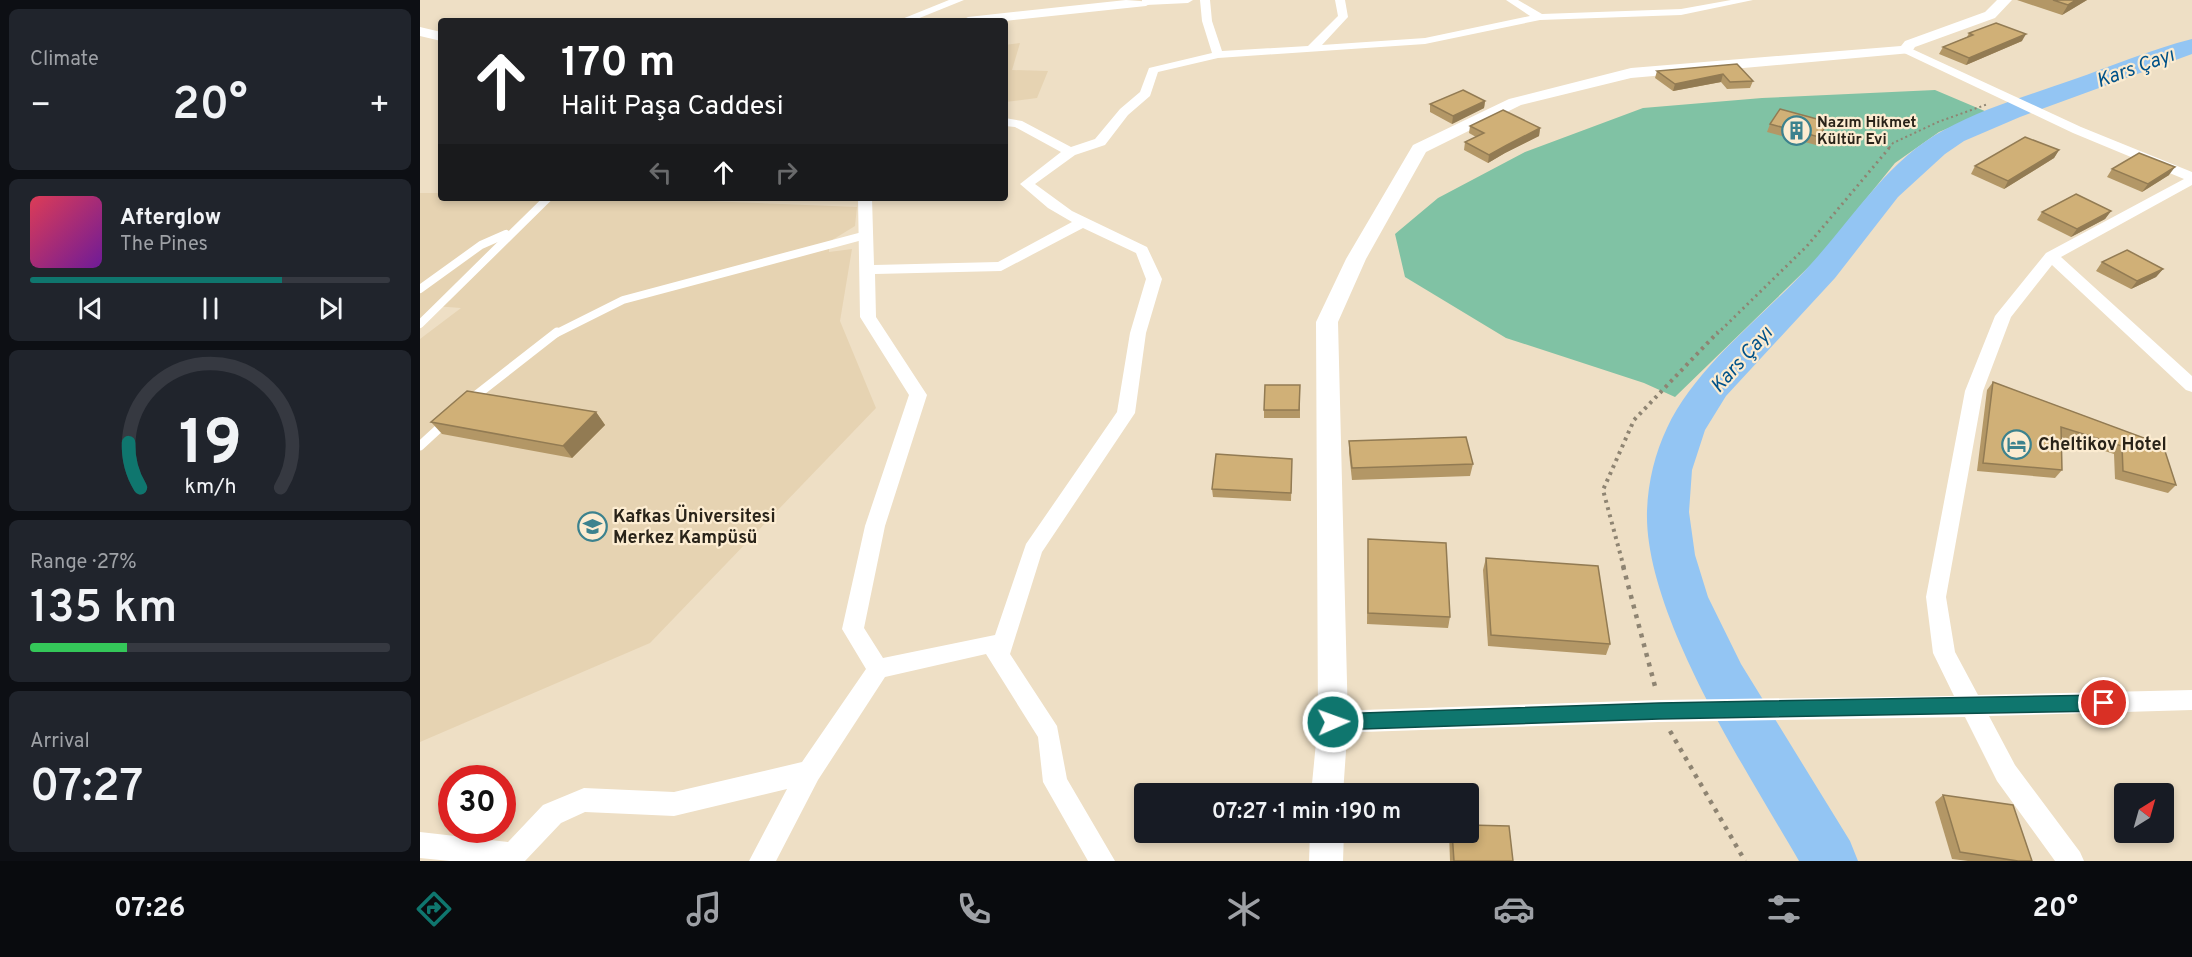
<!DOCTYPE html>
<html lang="en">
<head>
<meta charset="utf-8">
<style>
	body { margin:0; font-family:Overpass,sans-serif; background:#20242c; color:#f1f3f6; height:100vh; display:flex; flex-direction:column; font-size:22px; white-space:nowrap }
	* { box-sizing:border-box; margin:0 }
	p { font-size:20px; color:#9ea1a6 }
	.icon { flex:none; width:33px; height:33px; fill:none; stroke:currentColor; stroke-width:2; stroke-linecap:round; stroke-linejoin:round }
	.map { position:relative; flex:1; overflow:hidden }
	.side { display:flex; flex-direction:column; gap:9px; padding:9px; background:#0d0f14; width:420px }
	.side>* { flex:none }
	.hud { position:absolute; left:18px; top:18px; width:570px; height:183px; border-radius:6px; box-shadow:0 3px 9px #0003; background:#202124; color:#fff; overflow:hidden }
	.needle { width:39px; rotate:37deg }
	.controls { position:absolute; left:1694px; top:783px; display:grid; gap:12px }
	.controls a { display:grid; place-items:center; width:60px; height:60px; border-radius:6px; background:#171b24; box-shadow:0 3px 9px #0003; font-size:30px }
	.speed { position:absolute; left:18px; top:765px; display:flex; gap:12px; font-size:30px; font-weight:700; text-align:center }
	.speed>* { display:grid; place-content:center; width:78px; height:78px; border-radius:50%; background:#171b24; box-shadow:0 3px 9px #0003; line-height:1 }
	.speed .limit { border:9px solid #d22; background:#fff; color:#111 }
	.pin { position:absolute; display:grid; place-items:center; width:51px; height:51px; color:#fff; margin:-26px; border:3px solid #fff; border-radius:50%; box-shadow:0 2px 6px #0007 }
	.me { position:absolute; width:66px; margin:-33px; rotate:88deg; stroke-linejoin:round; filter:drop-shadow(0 0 4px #0008) }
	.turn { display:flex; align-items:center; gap:21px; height:126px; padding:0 24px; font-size:27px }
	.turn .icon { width:78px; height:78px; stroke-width:2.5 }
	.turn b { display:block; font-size:42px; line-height:51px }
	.lanes { display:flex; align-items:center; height:57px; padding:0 24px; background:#0003; justify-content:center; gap:30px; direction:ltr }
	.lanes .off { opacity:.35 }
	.big { font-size:45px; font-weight:600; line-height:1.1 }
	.side .widget { flex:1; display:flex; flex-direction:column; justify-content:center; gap:9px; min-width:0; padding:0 21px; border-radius:9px; background:#20242c }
	.side .dial { align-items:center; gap:0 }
	.dial svg { height:156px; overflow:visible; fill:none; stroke:#363941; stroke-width:7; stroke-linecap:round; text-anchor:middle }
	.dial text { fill:#f1f3f6; stroke:none }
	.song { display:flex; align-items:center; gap:18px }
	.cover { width:72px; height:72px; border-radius:9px; background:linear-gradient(135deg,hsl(350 70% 55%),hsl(280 70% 35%)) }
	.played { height:6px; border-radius:3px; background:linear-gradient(90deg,#0f766e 70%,#363941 70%) }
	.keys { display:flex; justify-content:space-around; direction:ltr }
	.heat { display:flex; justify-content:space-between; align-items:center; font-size:33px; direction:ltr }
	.charge { height:9px; border-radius:4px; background:linear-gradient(90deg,#34c759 27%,#363941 0) }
	.trip { position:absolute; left:714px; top:783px; width:345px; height:60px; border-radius:6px; background:#171b24; box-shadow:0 3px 9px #0003; font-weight:600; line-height:60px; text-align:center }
	.tab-bar { display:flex; height:96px; justify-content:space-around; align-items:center; background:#090b0e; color:#9ea1a6 }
	.tab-bar .icon { width:42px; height:42px }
	.tab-bar .on { color:#0f766e }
	.tab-bar b { font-size:27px; color:#f1f3f6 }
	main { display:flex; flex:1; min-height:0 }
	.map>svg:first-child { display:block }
	.built { fill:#e6d3b2 }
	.green { fill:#80c2a4 }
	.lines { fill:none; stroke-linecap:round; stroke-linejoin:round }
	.river { fill:#93c5f3; fill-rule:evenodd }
	.path-far3 { stroke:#8e8472; stroke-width:2; stroke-dasharray:2 3; stroke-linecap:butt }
	.path-far2 { stroke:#8e8472; stroke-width:3; stroke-dasharray:2 4; stroke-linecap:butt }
	.path-far1 { stroke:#8e8472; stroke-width:4; stroke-dasharray:3 4.5; stroke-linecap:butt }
	.path { stroke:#8e8472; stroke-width:4.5; stroke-dasharray:4 6; stroke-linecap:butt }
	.lane-far1 { stroke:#fff; stroke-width:8 }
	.lane { stroke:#fff; stroke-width:9 }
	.street { fill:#fff; fill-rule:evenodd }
	.secondary { fill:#fff; fill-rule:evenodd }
	.wall { fill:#b39766 }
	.shaded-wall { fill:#927b53 }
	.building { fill:#d0b077; stroke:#927b53; stroke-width:1.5 }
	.route { fill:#0f766e; stroke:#0a4d48; stroke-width:1.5 }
	.labels { text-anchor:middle; stroke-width:4.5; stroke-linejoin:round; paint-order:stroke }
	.far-poi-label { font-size:15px; font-weight:bold; fill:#292319; stroke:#fcecd1; text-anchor:start }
	.poi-label { font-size:18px; font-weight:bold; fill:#292319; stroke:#fcecd1; text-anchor:start }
	.water-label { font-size:20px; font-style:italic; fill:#005289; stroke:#fcecd1 }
</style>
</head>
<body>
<main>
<section class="side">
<div class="widget"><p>Climate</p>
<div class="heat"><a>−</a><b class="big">20°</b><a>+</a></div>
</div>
<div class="widget">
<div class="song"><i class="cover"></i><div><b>Afterglow</b><p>The Pines</p></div></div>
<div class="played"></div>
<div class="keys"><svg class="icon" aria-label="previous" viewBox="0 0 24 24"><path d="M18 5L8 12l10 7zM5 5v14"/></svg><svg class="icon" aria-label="pause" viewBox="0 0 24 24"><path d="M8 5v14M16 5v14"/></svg><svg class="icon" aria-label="next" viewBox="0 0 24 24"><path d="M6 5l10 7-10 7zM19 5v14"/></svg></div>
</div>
<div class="widget dial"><svg viewBox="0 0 100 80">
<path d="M14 69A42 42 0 1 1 86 69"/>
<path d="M14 69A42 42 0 0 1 8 46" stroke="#0f766e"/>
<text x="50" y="56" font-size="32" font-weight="700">19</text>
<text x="50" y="72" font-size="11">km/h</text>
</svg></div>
<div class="widget"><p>Range · 27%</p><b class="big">135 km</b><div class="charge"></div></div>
<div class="widget"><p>Arrival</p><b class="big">07:27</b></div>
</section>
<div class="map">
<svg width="1772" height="861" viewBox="0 0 1772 861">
	<rect width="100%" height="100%" fill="#eedfc5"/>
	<g class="built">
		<path d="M600,43L592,70L628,71L617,98L585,102V45Z"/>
		<path d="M0,193H21V198H208L437,207L435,226L409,242V252L432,249L420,321L456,408L230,643L0,742V339L41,308L14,306L0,318Z"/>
	</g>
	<path class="green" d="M1515,90L1567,112L1519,132L1475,163L1399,257L1255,397L1224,383L1086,338L985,277L975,234L1018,198L1105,152L1223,108L1342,98Z"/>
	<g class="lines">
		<path class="river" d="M1772,39V54L1600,117L1544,141L1525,154L1478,197L1415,278L1306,396L1285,430L1272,470L1269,512L1275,555L1288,597L1321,664L1430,841L1438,861H1379C1327,771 1224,614 1227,511C1228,482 1235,453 1247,428C1278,363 1344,317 1391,264C1433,218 1468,160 1524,130C1563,108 1610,95 1652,80C1692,66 1732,49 1772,39Z"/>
		<path class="path-far3" d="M1469,148L1473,143L1518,122L1568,104"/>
		<path class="path-far2" d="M1297,334L1387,246L1470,147"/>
		<path class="path-far1" d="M1204,568L1183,490L1214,420L1298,332"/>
		<g class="path">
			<path d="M1203,566L1236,690"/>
			<path d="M1250,731L1325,861"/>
		</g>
		<g class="lane-far1">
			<path d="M0,289L61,245L86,234"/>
			<path d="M0,324L128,198"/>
			<path d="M135,334L203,300L446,235"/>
		</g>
		<g class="lane">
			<path d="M50,400L137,332"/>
			<path d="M0,446L27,421"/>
		</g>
		<g class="street">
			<path d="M529,0H544L492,21H477Z"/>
			<path d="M722,0H773L768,3L726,5L722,4Z"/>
			<path d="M780,0H790L792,21L802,51L888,46L918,16L915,0H925L928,17L902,45L1005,38L1110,16L1086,0H1098L1122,14L1261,9L1311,0H1333L1261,15L1120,20L1005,44L798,58L738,72L730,96L708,115L685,145L655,155L615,184L652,211L727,247L742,279L726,333L715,413L622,552L590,654L637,726L647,779L695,861H668L623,782L618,737L566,654L465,677L398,780L356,861H329L367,789L254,816L165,812L141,823L105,861H30L0,858V832L88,842L123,805L164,788L254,792L382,762L446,669L422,629L445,526L489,395L440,317L438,198H452L454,265L578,262L652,222L628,208L600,184L641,152L595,127L585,126V118L602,121L651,147L675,139L700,109L720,92L729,68L792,53L782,21ZM663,228L716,253L726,279L710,333L697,412L606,544L575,635L463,658L444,628L465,526L507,395L456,317L455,274L581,271Z"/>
			<path d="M1482,48H1490L1661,127L1772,172V185L1641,257L1772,376V392L1766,390L1632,265L1591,317L1563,391L1526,597L1535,652L1558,695L1772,690V710L1569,716L1595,765L1660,852L1664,861H1635L1577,781L1545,717L1239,722L913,733L905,730L901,722L905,714L913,711L1239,700L1534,696L1513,653L1506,597L1545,391L1575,316L1626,253L1764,179L1653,133L1482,52Z"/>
		</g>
		<g class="secondary">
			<path d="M706,0L733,2L726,6L585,21H541L548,17Z"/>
			<path d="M1577,0H1592L1575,18L1495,47L1491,53L1211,78L1101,105L1006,152L946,259L918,322L928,722L923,794H891L898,722L896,322L926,259L993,145L1089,99L1211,68L1481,46L1485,41L1565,12Z"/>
			<path d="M0,27L21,32V41L0,36Z"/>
			<path d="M890,832H924L923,861H889Z"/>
		</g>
	</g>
	<g class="wall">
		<path d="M1597,0H1667L1642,15Z"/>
		<path d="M1549,33L1602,41L1546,65L1519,54L1523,47L1547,37Z"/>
		<path d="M1317,64L1333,81L1330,88L1307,89L1301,82L1253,91L1235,78L1237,71Z"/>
		<path d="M1065,101L1064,108L1032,124L1010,112V104Z"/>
		<path d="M1408,122L1396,145L1347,132L1350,124Z"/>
		<path d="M1050,126L1120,128L1119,136L1085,153L1068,163L1044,150L1045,142L1056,137L1049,133Z"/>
		<path d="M1639,150L1634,158L1584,189L1551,174L1555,166Z"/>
		<path d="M1692,169L1749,175L1722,192L1687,177Z"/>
		<path d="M1691,211L1685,219L1651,237L1617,220L1622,212Z"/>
		<path d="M1682,262L1743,269L1736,277L1711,289L1676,271Z"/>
		<path d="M1573,382L1743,445L1756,485L1748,493L1695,479L1694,454L1641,437L1642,470L1635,478L1557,471L1567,390Z"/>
		<path d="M880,385V418H844V410Z"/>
		<path d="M176,412L185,425L152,458L22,434L11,422Z"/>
		<path d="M929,441L1053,464L1050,476L932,480L929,453Z"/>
		<path d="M872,467L871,501L793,497L792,489Z"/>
		<path d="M948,539L1030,617L1028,628L947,624Z"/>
		<path d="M1066,558L1190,644L1186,655L1068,646L1063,570Z"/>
		<path d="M1523,795L1612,861H1548L1532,859L1515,802Z"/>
		<path d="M1029,832H1048L1093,861H1030Z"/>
	</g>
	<g class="shaded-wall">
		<path d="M1656,0H1667L1642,15L1648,5Z"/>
		<path d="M1606,34L1602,41L1546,65L1549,58Z"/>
		<path d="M1303,74L1301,82L1253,91L1255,84Z"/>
		<path d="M1065,101L1064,108L1032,124L1033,116Z"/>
		<path d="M1120,128L1119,136L1085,153L1068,163L1069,155L1087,145Z"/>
		<path d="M1639,150L1634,158L1584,189L1588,181Z"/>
		<path d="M1755,167L1749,175L1722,192L1728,184Z"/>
		<path d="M1691,211L1685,219L1651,237L1657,229Z"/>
		<path d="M1743,269L1736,277L1711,289L1717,281Z"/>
		<path d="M176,412L185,425L152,458L143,446Z"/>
	</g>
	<g class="building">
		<path d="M1633,0H1656L1648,5Z"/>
		<path d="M1576,23L1606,34L1549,58L1523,47L1553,35L1549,33Z"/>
		<path d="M1317,64L1333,81L1310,82L1303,74L1255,84L1237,71Z"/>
		<path d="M1043,90L1065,101L1033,116L1010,104Z"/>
		<path d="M1360,109L1408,122L1399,137L1350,124Z"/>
		<path d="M1083,110L1120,128L1087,145L1069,155L1045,142L1064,133L1050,126Z"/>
		<path d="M1605,137L1639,150L1588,181L1555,166Z"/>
		<path d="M1719,153L1755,167L1728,184L1692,169Z"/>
		<path d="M1656,194L1691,211L1657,229L1622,212Z"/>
		<path d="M1707,250L1743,269L1717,281L1682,262Z"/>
		<path d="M1573,382L1743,445L1756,485L1703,471L1702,446L1641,427L1642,470L1563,463Z"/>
		<path d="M845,385H880L879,410H844Z"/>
		<path d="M47,391L176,412L143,446L11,422Z"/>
		<path d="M1046,437L1053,464L932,468L929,441Z"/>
		<path d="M796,454L872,459L871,493L792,489Z"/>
		<path d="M948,539L1026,543L1030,617L948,613Z"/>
		<path d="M1066,558L1178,566L1190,644L1071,635Z"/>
		<path d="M1523,795L1593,805L1612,861H1598L1540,852Z"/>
		<path d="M1048,825L1089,826L1093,861H1034L1032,832H1048Z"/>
	</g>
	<path class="route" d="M1684,695L1690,697L1693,703L1690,709L1684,711L1239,719L913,730L907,728L904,722L907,716L913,714L1239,703Z"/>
	<defs>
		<symbol id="building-ring" viewBox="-11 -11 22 22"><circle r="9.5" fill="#fcecd1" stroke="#3c828e" stroke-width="1.5"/><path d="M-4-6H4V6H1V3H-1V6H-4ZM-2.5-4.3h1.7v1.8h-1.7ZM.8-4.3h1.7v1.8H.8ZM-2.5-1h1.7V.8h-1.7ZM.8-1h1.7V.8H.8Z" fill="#3c828e"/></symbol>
		<symbol id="hotel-ring" viewBox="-11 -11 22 22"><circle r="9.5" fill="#fcecd1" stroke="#3c828e" stroke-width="1.5"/><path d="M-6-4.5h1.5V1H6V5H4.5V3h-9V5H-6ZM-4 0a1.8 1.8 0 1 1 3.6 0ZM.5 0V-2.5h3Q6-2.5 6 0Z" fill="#3c828e"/></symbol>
		<symbol id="university-ring" viewBox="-11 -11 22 22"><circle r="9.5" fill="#fcecd1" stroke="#3c828e" stroke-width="1.5"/><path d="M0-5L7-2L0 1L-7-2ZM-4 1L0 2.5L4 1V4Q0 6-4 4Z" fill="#3c828e"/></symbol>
	</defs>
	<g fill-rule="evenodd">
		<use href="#building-ring" x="1360" y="114" width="33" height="33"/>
		<use href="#hotel-ring" x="1580" y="428" width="33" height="33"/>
		<use href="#university-ring" x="156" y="510" width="33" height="33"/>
	</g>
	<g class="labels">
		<g class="far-poi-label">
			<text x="1397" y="127">Nazım Hikmet<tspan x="1397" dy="17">Kültür Evi</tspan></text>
		</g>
		<g class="poi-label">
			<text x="1618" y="450">Cheltikov Hotel</text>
			<text x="193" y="522">Kafkas Üniversitesi<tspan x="193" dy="21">Merkez Kampüsü</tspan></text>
		</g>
		<g class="water-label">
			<text transform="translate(1715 67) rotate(-20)" y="7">Kars Çayı</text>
			<text transform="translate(1321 359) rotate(-48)" y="7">Kars Çayı</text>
		</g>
	</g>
</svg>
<div class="controls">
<a><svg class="needle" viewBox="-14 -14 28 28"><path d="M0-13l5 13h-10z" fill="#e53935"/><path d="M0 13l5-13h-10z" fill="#9ea1a6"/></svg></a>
</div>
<div class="speed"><div class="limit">30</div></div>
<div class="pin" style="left:1684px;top:703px;background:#d93025"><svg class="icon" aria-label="arrive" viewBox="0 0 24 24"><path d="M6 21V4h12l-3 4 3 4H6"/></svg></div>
<svg class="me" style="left:913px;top:722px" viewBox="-20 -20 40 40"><circle r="17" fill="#0f766e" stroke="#fff" stroke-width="3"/><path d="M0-11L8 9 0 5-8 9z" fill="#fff"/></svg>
<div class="trip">07:27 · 1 min · 190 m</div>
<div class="hud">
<div class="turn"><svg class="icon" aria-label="ahead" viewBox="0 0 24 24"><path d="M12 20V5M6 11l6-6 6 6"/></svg><div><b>170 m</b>Halit Paşa Caddesi</div></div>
<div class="lanes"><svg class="icon off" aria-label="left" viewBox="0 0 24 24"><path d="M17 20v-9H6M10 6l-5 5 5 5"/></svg><svg class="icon" aria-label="ahead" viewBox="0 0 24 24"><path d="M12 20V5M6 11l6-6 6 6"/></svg><svg class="icon off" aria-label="right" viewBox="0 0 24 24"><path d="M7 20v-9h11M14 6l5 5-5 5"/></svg></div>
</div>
</div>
</main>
<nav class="tab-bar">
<b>07:26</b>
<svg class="icon on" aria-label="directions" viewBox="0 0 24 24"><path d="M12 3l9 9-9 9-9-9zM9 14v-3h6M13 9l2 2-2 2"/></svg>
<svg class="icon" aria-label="music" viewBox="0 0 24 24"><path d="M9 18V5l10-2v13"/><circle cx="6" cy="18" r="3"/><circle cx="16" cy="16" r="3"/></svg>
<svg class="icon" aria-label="phone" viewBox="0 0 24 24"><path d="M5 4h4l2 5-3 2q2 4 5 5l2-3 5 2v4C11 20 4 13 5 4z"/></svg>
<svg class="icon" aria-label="climate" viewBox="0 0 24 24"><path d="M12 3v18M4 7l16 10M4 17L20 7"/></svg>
<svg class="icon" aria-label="car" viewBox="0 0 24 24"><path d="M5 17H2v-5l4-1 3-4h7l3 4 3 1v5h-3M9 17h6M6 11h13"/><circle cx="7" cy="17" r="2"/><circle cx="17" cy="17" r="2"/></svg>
<svg class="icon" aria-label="filters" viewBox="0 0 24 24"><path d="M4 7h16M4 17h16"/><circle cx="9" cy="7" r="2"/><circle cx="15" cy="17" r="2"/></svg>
<b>20°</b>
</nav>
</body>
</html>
